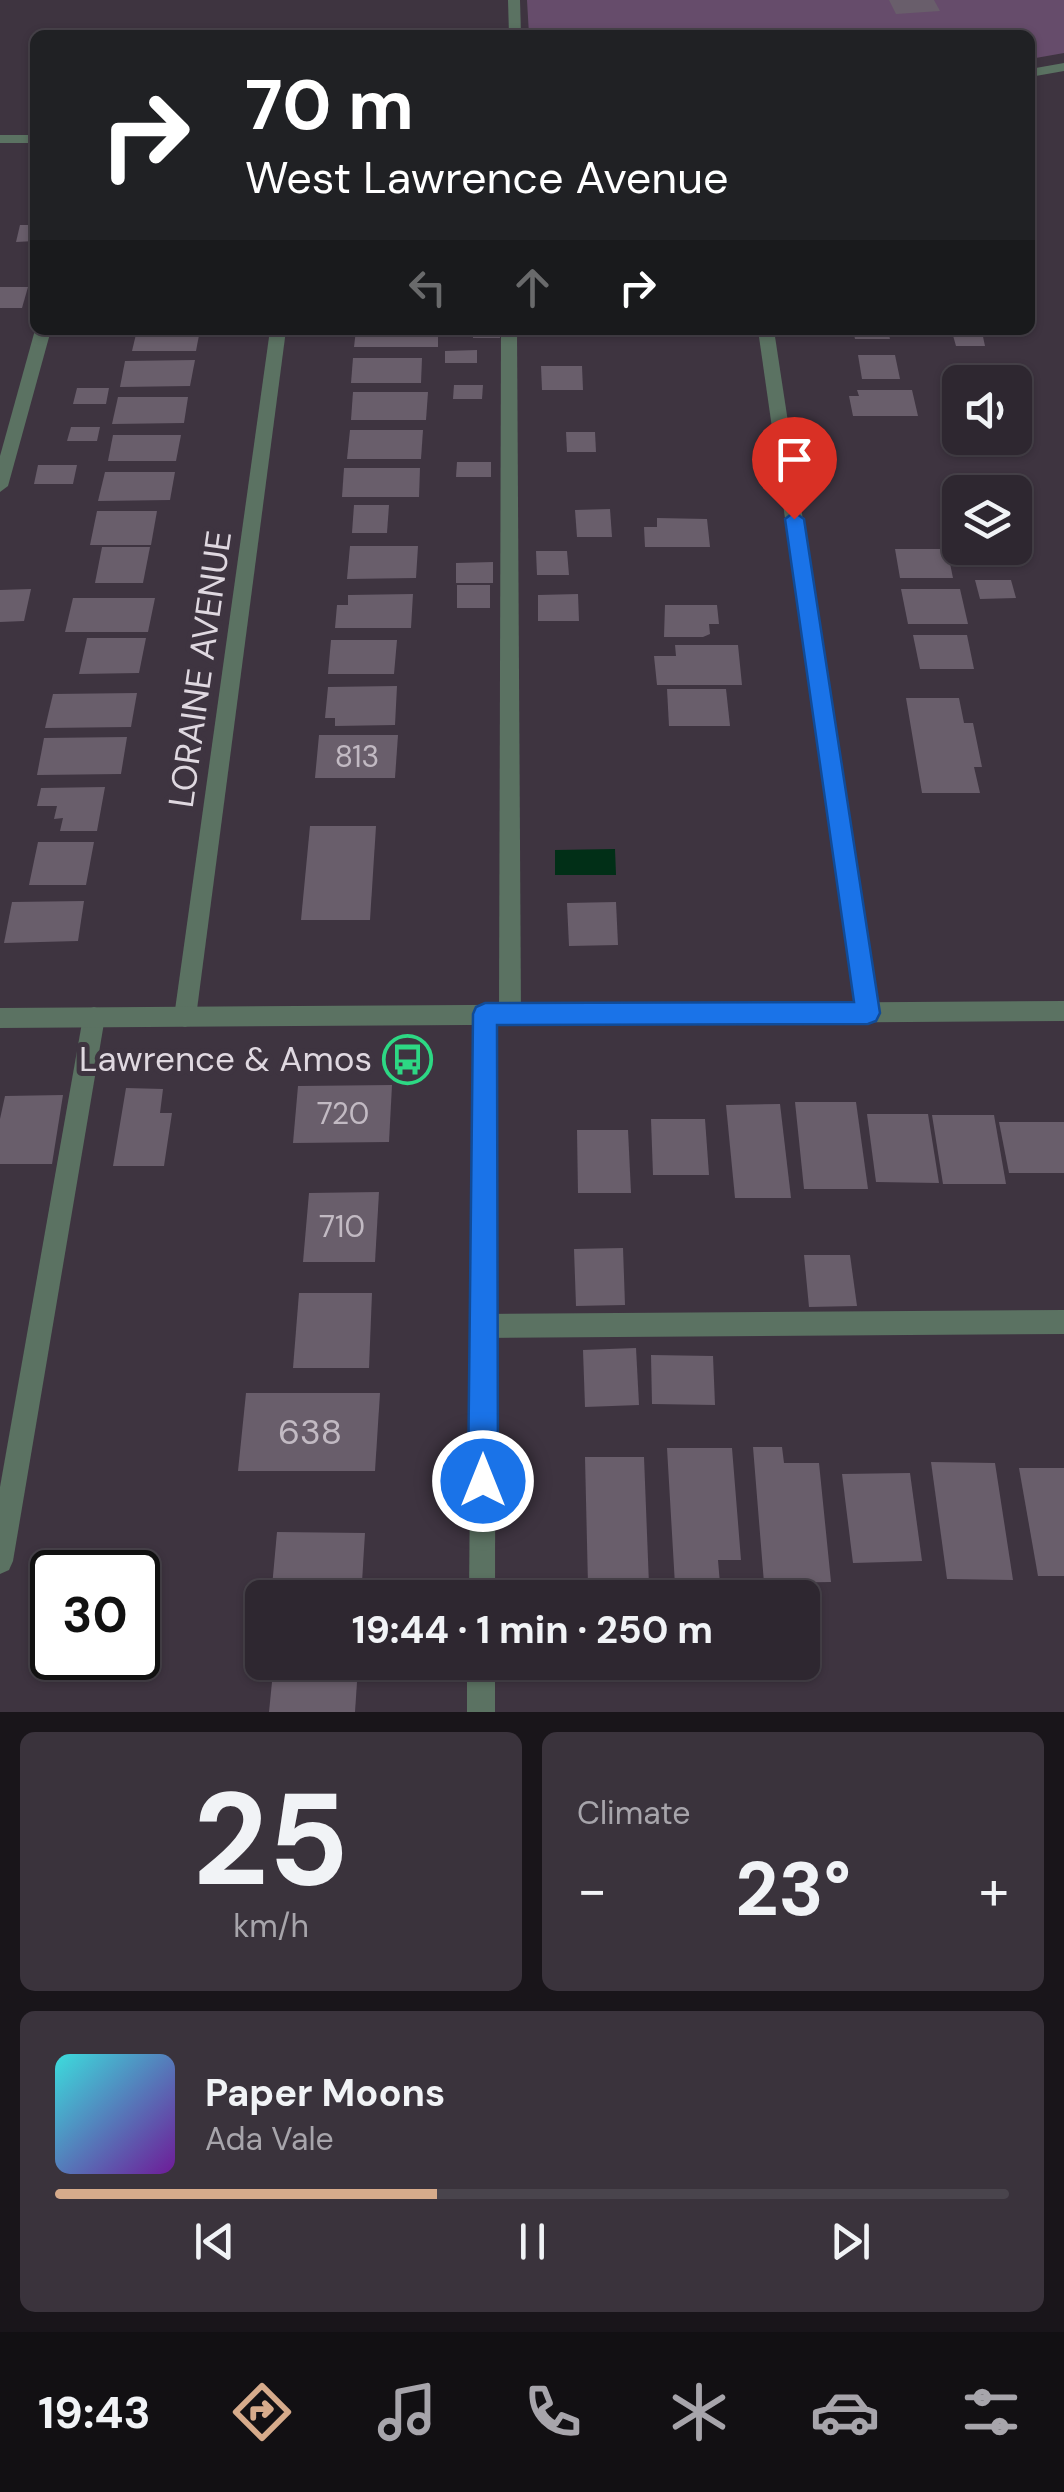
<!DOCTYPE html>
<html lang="en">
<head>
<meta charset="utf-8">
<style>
	body { margin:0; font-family:"DM Sans",sans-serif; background:#3a333c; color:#f1f3f6; height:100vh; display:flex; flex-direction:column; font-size:38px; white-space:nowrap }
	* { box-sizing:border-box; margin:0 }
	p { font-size:32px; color:#a7a5ab }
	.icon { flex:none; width:55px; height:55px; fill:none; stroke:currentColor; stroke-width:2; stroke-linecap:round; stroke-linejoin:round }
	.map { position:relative; height:1712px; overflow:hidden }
	.drawer { display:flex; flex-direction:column; gap:20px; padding:20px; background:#19151a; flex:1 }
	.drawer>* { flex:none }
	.guide { position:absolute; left:30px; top:30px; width:1005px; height:305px; border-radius:15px; box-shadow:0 2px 8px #0004,0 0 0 2px #49444c; background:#202124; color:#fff; overflow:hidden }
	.fabs { position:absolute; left:942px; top:365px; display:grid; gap:20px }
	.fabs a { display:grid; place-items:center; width:90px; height:90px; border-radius:15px; background:#2e2730; box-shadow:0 2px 8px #0004,0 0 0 2px #49444c; font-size:50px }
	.speed { position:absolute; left:30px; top:1550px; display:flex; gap:20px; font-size:50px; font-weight:700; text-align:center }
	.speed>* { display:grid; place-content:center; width:130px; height:130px; border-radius:50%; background:#2e2730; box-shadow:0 2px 8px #0004,0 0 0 2px #49444c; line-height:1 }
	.speed .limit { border:5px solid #111; border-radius:15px; background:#fff; color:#111 }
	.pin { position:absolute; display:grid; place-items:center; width:85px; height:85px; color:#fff; margin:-102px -42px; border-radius:50% 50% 50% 0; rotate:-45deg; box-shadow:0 0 10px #0007 }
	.pin .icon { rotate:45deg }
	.me { position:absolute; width:110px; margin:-55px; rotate:0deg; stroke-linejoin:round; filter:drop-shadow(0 0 8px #0008) }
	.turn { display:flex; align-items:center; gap:35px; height:210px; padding:0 50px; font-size:45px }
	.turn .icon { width:130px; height:130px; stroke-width:2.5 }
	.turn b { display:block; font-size:70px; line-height:85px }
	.lanes { display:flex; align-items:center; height:95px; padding:0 50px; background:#0003; justify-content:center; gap:50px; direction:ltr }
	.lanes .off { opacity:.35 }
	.big { font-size:75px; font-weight:700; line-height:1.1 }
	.drawer .widget { flex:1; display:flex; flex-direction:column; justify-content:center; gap:15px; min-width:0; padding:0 35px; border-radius:15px; background:#3a333c }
	.drawer .dial { align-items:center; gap:0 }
	.dial b { font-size:130px; line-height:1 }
	.song { display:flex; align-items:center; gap:30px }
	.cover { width:120px; height:120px; border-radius:15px; background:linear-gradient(135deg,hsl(180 70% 55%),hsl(280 70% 35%)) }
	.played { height:10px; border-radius:5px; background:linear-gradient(90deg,#d6ab8b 40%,#49444c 40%) }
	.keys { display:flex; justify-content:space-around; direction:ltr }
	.heat { display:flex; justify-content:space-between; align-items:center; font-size:55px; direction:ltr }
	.drawer .tiles { flex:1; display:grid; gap:20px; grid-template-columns:1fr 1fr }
	.widget:last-child { grid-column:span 2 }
	.trip { position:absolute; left:245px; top:1580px; width:575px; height:100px; border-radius:15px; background:#2e2730; box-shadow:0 2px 8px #0004,0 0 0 2px #49444c; font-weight:700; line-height:100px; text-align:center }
	.dock { display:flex; height:160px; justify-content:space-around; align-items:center; background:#121013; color:#a7a5ab }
	.dock .icon { width:70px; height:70px }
	.dock .active { color:#d6ab8b }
	.dock b { font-size:45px; color:#f1f3f6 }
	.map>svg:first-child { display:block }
	.green { fill:#664c6b }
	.water { fill:#012f17 }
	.building { fill:#695e6b }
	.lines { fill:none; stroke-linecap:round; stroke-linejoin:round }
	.service { fill:#5b7262; fill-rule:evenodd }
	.minor { fill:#5b7262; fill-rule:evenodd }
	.tertiary { fill:#5b7262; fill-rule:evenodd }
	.route { fill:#1a73e8; stroke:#114b97; stroke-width:2.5 }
	.labels { text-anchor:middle; stroke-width:10; stroke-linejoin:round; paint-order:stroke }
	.number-label { font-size:30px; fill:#c2bac3 }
	.street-label { font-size:35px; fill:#dfd8e0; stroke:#3e3440 }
	.poi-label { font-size:35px; fill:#dfd8e0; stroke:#3e3440; text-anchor:end }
	.near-number-label { font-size:35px; fill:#c2bac3 }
</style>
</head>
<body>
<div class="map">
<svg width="1064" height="1712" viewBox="0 0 1064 1712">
	<rect width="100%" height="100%" fill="#3e3440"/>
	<path class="green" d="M527,0H1064V53L1030,59V35H529Z"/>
	<path class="water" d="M615,849L616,875H555V850Z"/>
	<g class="building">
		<path d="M889,0H934L940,11L896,14Z"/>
		<path d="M20,225H35V241L16,242Z"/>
		<path d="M0,287H28L22,308H0Z"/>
		<path d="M137,330H200L196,351H132Z"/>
		<path d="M356,330H438V347H354Z"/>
		<rect x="473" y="330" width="27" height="8"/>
		<path d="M853,330H888L890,339H855Z"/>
		<path d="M952,332H982L985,346H956Z"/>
		<path d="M477,350V363H445V351Z"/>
		<path d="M858,355H895L900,379H862Z"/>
		<path d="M353,358H422L421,383H351Z"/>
		<path d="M195,360L190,386L120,387L125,361Z"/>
		<path d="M541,366H582L583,390H542Z"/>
		<path d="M454,385H483L482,399H453Z"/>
		<path d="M77,388H109L106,404H73Z"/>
		<path d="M857,390H912L918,416H853L849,396H859Z"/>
		<path d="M353,392H428L426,420H351Z"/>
		<path d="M118,397H188L184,423L112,424Z"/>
		<path d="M71,427H100L97,441H67Z"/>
		<path d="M350,430H423L421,459H347Z"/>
		<path d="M566,432H595L596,452H567Z"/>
		<path d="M113,435H181L176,461H108Z"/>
		<path d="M457,462H491V477H456Z"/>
		<path d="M38,465H77L73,484H34Z"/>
		<path d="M344,468H420L419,497H342Z"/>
		<path d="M105,472H175L170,500L98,501Z"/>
		<path d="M354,505H389L387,533H352Z"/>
		<path d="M610,509L612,537H577L575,510Z"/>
		<path d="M97,511H157L151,545H90Z"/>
		<path d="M657,518L707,519L710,547H645L644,527H657Z"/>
		<path d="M350,546H418L416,578L347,579Z"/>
		<path d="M102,547H150L143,583H95Z"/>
		<path d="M895,549H947L953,578H900Z"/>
		<path d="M536,551H567L569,575H537Z"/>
		<path d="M493,562V583H456V563Z"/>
		<path d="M975,580H1011L1016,598L980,599Z"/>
		<rect x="457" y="585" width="33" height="23"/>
		<path d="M31,589L24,621L0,622V590Z"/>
		<path d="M901,589H960L968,624H908Z"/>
		<path d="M413,594L411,628H335L337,605H348V595Z"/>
		<path d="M578,594L579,621H538V595Z"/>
		<path d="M73,598H155L148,632H65Z"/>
		<path d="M665,605H717L719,624H709L710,634L703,637H664Z"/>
		<path d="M913,635H967L974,669H920Z"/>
		<path d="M87,638H146L139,673L79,674Z"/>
		<path d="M331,640H397L394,674H328Z"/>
		<path d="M675,645H738L742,685H657L654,656H676Z"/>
		<path d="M397,686L395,725L335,726V718H325L328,687Z"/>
		<path d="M667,689H726L730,726H669Z"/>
		<path d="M137,693L131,727L45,728L53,694Z"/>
		<path d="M906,698H959L964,723H973L982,767H974L980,793H922Z"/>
		<path d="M319,735H398L395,778H315Z"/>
		<path d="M127,737L121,774L37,775L44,738Z"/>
		<path d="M105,787L97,831H60L63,818L54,819L57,806H37L41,788Z"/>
		<path d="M310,826H376L370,920H301Z"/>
		<path d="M38,842H94L86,885H29Z"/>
		<path d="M84,901L78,941L4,943L12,902Z"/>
		<path d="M616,902L618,945L569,946L567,903Z"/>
		<path d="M392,1085L389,1142L293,1143L298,1086Z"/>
		<path d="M126,1088L163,1089L160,1113H172L164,1166H113Z"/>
		<path d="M63,1095L52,1164H0V1119L5,1096Z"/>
		<path d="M795,1102H856L868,1189H804Z"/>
		<path d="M780,1104L791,1198H735L726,1105Z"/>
		<path d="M867,1114H928L939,1183L876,1182Z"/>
		<path d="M932,1115H994L1006,1184H943Z"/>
		<path d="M651,1119H705L709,1175H653Z"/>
		<path d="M999,1122H1064V1173H1009Z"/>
		<path d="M577,1130H628L631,1193H578Z"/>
		<path d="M379,1192L375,1262H303L309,1193Z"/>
		<path d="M623,1248L625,1305L576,1306L574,1249Z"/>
		<path d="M804,1255H850L857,1306L809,1307Z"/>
		<path d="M299,1293H372L369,1368H293Z"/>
		<path d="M636,1348L639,1405L585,1407L583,1350Z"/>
		<path d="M651,1355L713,1356L715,1405L652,1404Z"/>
		<path d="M246,1393H380L375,1471H238Z"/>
		<path d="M753,1447H782L784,1463H819L831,1582L764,1583Z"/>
		<path d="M667,1448H732L741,1560H718L720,1584L675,1585Z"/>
		<path d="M585,1457H644L649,1585H588Z"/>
		<path d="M931,1462L995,1463L1013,1580L947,1579Z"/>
		<path d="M1019,1468H1064V1576H1038Z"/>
		<path d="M910,1473L922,1561L853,1563L842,1474Z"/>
		<path d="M277,1532L365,1533L361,1598H271Z"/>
		<path d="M272,1682H357L355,1712H269Z"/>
	</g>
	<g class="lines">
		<g class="service">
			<path d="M508,0H520L521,35H509Z"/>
			<path d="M35,330H51L8,486L0,492V456Z"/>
			<path d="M501,330H517L521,1015L518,1022L510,1025L502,1022L499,1015Z"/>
			<path d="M94,1007L102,1010L105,1017L13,1561L9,1570L0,1574V1487L83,1017L86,1010Z"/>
			<path d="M1064,1310V1334L484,1338L475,1335L472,1326L475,1317L484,1314Z"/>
		</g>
		<g class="minor">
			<path d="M1064,63V71L1030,77V69Z"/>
			<rect x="0" y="135" width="35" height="8"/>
			<path d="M270,330H286L196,1017L193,1024L185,1027L177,1024L174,1017Z"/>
			<path d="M758,330H774L878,1013L875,1020L867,1023L859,1020L856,1013Z"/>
			<path d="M485,1004L493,1007L496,1014L495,1598H469L474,1014L477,1007Z"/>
			<rect x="467" y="1662" width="28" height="50"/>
		</g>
		<path class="tertiary" d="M1064,1001V1021L0,1028V1008Z"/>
	</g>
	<path class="route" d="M794,512L804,519L880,1013L876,1021L868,1024L497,1025L498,1481L493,1492L483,1496L473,1492L468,1481L473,1014L476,1007L485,1003L854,1002L785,519Z"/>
	<defs>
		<symbol id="bus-ring" viewBox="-11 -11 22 22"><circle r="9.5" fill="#3e3440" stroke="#2dd884" stroke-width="1.5"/><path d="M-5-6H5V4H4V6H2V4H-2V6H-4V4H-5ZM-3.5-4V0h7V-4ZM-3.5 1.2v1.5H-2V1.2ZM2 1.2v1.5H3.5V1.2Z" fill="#2dd884"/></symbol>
	</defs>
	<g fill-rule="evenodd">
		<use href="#bus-ring" x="380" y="1032" width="55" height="55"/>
	</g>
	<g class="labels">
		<g class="number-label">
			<text x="357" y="767">813</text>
			<text x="343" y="1124">720</text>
			<text x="342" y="1237">710</text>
		</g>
		<g class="street-label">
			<text transform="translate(200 669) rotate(-82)" y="12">LORAINE AVENUE</text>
		</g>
		<g class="poi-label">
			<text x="372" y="1071">Lawrence &amp; Amos</text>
		</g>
		<g class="near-number-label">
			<text x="310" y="1444">638</text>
		</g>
	</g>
</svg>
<div class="fabs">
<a><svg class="icon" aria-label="sound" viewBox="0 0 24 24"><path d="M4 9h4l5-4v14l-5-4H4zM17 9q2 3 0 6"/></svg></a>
<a><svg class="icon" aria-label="layers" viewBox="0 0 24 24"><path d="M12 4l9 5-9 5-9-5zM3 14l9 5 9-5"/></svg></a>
</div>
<div class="speed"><div class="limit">30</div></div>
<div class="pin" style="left:794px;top:519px;background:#d93025"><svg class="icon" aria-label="arrive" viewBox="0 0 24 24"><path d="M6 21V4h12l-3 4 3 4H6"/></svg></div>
<svg class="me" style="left:483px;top:1481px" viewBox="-20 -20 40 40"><circle r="17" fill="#1a73e8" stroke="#fff" stroke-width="3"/><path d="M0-11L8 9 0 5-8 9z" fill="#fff"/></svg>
<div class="trip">19:44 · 1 min · 250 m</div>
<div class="guide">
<div class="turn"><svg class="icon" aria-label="right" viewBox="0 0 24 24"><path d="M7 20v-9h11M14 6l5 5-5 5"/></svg><div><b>70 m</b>West Lawrence Avenue</div></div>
<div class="lanes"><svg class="icon off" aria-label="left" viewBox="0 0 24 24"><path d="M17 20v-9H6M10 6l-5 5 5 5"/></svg><svg class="icon off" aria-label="ahead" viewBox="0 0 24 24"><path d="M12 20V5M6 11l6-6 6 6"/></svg><svg class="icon" aria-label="right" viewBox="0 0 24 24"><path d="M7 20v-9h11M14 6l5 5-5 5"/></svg></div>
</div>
</div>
<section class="drawer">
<div class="tiles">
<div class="widget dial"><b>25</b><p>km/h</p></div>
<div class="widget"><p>Climate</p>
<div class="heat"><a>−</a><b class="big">23°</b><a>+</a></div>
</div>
<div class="widget">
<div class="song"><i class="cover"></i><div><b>Paper Moons</b><p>Ada Vale</p></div></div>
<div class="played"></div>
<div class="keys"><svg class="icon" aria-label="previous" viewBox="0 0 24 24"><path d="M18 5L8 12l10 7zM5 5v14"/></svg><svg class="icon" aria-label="pause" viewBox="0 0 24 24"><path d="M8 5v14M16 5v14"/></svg><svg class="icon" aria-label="next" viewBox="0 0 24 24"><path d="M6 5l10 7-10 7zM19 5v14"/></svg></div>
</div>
</div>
</section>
<nav class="dock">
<b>19:43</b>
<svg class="icon active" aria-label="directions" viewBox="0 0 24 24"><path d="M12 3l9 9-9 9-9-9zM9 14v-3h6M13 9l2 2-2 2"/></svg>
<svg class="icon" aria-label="music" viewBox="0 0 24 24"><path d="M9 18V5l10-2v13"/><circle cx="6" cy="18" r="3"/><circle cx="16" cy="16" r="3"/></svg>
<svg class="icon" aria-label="phone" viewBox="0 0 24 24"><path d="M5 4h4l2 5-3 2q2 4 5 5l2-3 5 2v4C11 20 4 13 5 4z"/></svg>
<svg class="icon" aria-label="climate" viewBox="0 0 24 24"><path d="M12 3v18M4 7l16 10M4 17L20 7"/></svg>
<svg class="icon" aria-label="car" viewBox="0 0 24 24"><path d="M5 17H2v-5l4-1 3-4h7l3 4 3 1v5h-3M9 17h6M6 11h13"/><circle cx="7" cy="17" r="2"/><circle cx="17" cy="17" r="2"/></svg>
<svg class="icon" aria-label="filters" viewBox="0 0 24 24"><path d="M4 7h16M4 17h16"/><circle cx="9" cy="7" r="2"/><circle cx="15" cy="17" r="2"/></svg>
</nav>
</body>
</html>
